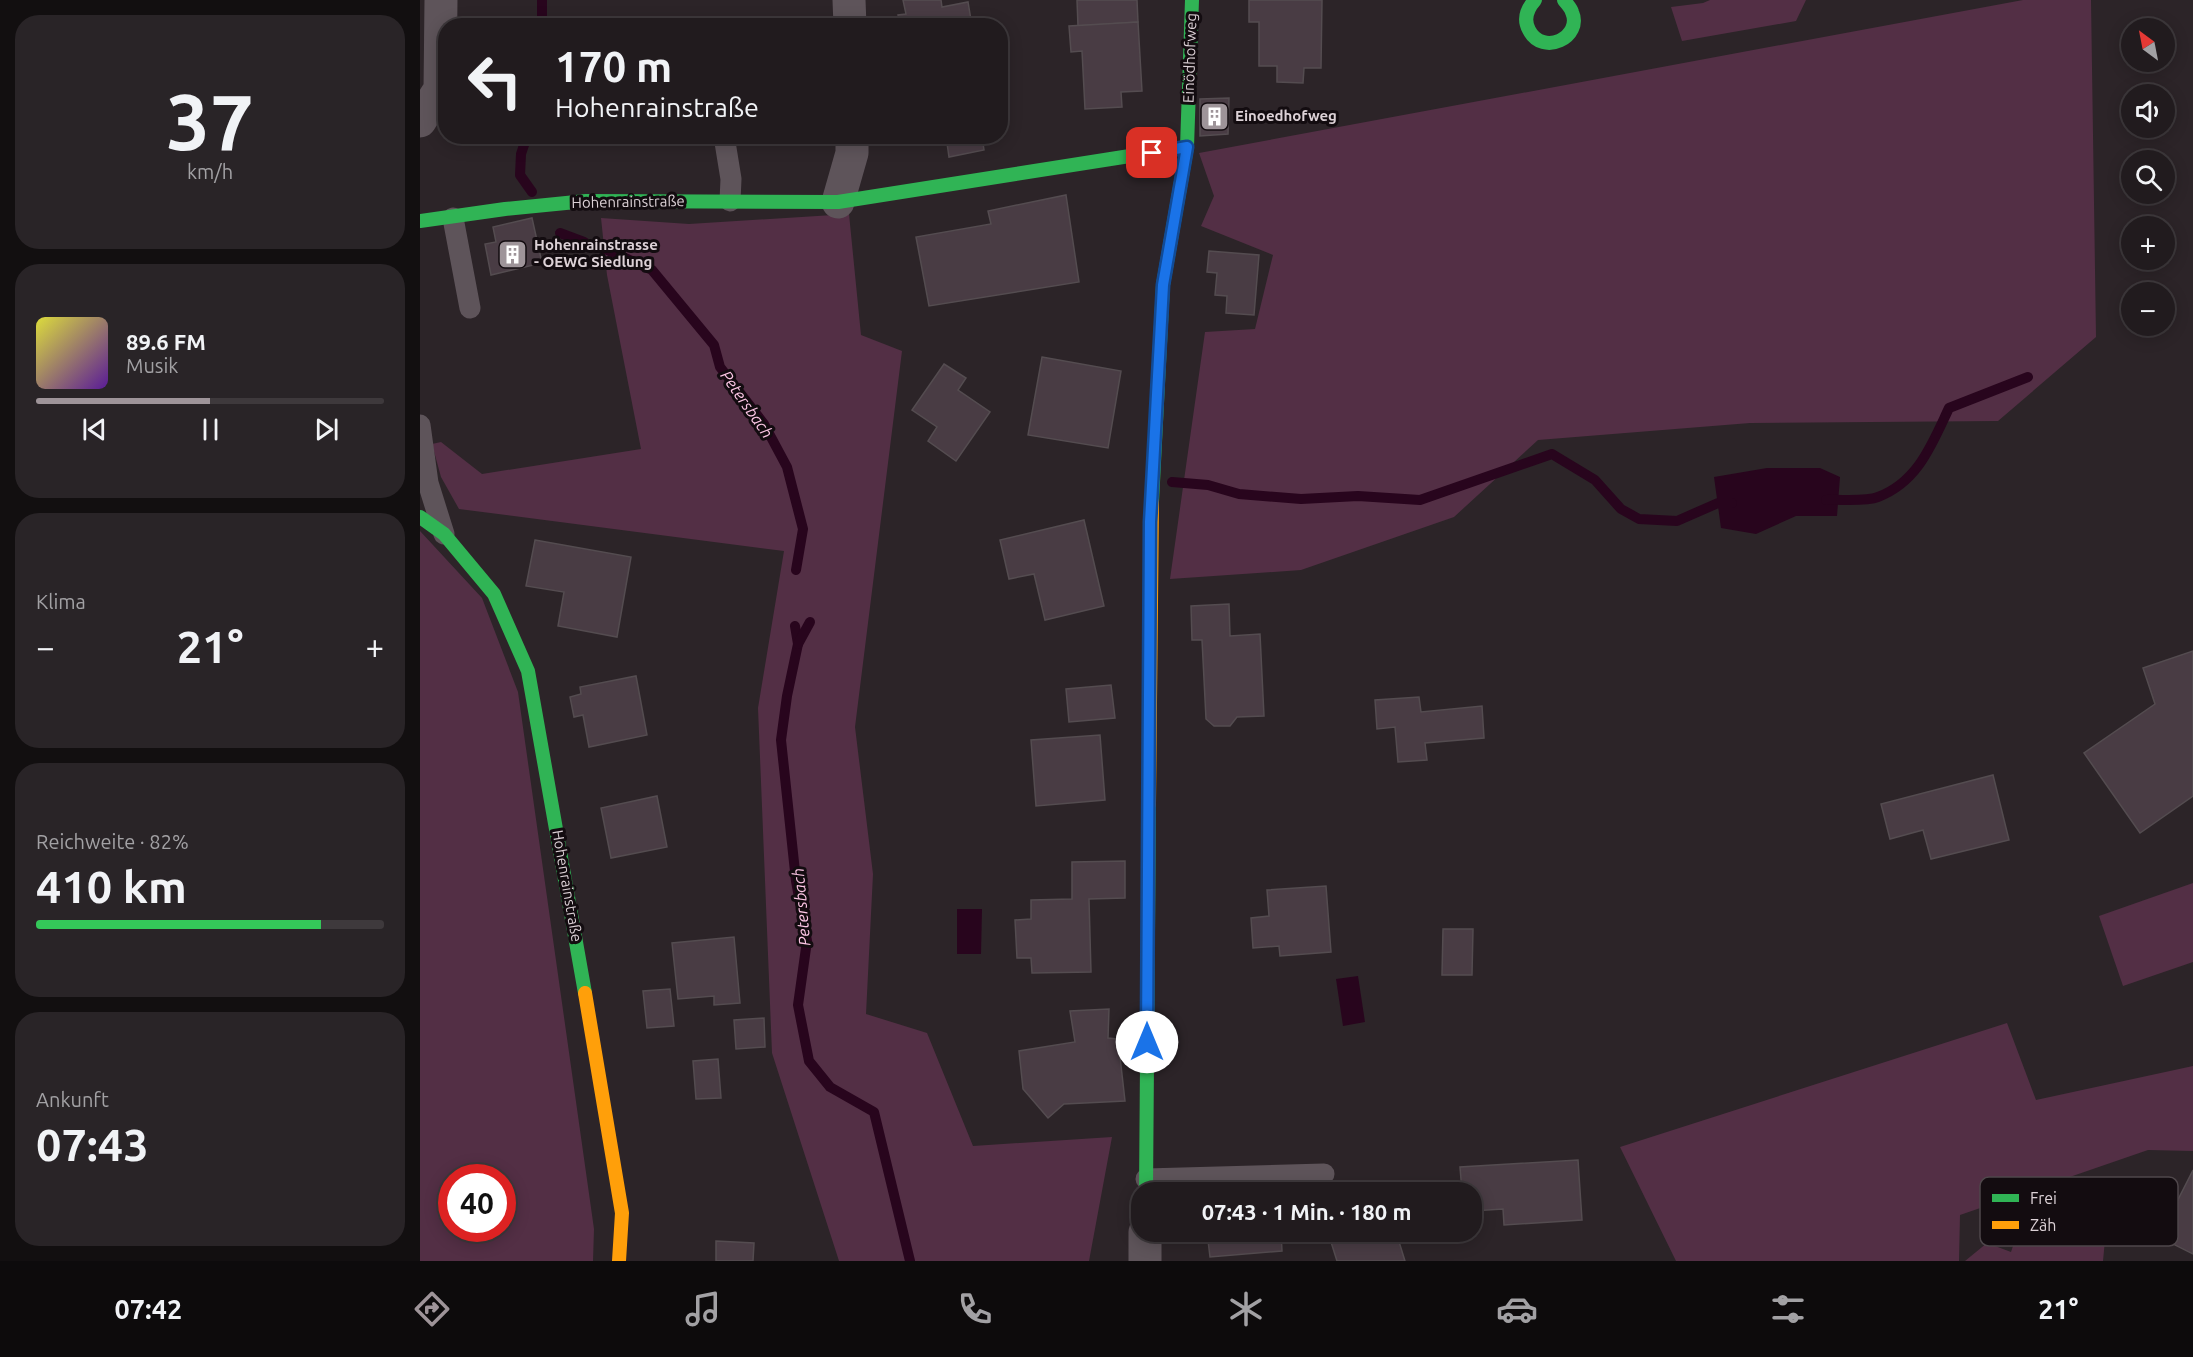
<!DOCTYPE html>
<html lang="de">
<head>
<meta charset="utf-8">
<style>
	body { margin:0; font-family:Ubuntu,sans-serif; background:#292427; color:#f1f3f6; height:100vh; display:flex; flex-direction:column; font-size:22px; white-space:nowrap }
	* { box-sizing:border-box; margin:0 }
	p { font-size:20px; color:#a2a1a4 }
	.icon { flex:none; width:33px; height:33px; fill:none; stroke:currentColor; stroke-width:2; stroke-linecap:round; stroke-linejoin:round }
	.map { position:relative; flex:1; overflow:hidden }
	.details { display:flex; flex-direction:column; gap:15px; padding:15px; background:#120f10; width:420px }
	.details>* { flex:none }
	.guide { position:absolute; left:18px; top:18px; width:570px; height:126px; border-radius:24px; box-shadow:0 3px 15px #0003,0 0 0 2px #3e393c; background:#211b1e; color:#f1f3f6; overflow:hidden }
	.needle { width:39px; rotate:328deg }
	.controls { position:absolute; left:1701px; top:18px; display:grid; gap:12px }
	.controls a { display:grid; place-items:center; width:54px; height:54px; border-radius:50%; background:#211b1e; box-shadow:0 3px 15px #0003,0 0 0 2px #3e393c; font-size:30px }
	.speed { position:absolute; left:18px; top:1164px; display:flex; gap:12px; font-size:30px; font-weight:700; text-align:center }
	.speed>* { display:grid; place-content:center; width:78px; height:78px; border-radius:50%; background:#211b1e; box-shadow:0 3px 15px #0003,0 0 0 2px #3e393c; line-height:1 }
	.speed .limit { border:9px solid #d22; background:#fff; color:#111 }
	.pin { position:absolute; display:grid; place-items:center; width:51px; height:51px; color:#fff; margin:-26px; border-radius:12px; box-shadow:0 3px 9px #0006 }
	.me { position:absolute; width:66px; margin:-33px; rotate:0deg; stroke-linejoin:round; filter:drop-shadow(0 0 4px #0008) }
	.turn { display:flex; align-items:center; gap:21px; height:126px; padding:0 18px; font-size:27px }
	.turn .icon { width:78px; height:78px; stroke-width:2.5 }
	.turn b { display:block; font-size:42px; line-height:51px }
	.big { font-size:45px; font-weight:700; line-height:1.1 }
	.details .card { flex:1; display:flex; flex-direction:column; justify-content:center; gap:9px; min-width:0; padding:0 21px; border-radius:24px; background:#292427 }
	.details .dial { align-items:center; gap:0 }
	.dial b { font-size:78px; line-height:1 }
	.song { display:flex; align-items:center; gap:18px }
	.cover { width:72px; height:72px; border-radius:9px; background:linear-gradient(135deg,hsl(60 70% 55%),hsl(270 70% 35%)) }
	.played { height:6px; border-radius:3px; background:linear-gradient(90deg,#9e9499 50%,#3e393c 50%) }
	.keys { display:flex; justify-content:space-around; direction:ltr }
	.heat { display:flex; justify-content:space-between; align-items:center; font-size:33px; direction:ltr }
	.charge { height:9px; border-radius:4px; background:linear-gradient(90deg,#34c759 82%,#3e393c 0) }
	.trip { position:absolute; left:711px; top:1182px; width:351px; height:60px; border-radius:24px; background:#211b1e; box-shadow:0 3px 15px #0003,0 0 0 2px #3e393c; font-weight:700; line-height:60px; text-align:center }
	.dock { display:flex; height:96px; justify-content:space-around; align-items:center; background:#0d0b0c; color:#a2a1a4 }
	.dock .icon { width:42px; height:42px }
	.dock .active { color:#9e9499 }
	.dock b { font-size:27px; color:#f1f3f6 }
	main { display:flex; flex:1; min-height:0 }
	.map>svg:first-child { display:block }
	.green { fill:#532f45; fill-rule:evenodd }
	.water { fill:#28051d }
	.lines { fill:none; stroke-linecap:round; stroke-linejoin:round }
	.stream { stroke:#28051d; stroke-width:10 }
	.building { fill:#493c44; stroke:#544c50; stroke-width:1.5 }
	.lane { stroke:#5e545a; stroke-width:21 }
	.street { stroke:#5e545a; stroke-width:33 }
	.fast { stroke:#30b455; stroke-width:14 }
	.slow { stroke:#ff9f0a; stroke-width:14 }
	.route-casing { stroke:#114b97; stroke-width:15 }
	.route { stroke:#1a73e8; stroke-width:10 }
	.labels { text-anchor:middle; stroke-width:6; stroke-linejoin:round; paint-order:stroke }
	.street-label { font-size:15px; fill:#dcd1d6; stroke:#130c10 }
	.poi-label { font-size:15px; font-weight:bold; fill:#dcd1d6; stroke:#130c10; text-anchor:start }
	.water-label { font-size:16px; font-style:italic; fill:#fec7e6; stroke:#130c10 }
	.key { fill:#130c10; stroke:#4f474b; stroke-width:1.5 }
	.key-label { font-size:16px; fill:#dcd1d6 }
</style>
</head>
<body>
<main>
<section class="details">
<div class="card dial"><b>37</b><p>km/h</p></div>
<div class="card">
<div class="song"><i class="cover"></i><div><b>89.6 FM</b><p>Musik</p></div></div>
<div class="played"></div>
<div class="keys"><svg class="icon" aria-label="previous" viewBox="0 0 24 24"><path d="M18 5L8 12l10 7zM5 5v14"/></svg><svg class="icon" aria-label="pause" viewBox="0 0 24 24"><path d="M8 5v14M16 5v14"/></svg><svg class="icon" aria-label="next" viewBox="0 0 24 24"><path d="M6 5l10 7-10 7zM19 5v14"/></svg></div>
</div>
<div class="card"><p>Klima</p>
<div class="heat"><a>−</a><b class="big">21°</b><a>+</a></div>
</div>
<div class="card"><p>Reichweite · 82%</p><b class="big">410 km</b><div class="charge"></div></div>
<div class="card"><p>Ankunft</p><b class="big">07:43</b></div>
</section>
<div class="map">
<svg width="1773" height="1261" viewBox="0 0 1773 1261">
	<rect width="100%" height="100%" fill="#2c2428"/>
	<g class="green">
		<path d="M1290,0H1386L1376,21L1262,41L1251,7L1283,3Z"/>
		<path d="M1603,0H1671L1676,337L1578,421L1330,423L1118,440L1034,517L881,570L750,579L785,332L835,329L853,255L781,226L794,196L779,153Z"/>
		<path d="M429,214L441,335L482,351L435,727L453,874L446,1014L507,1033L553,1146L692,1137L669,1261H419L352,1053L338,708L364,551L39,509L21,477L12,444L21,442L62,474L221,449L187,275L181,218L269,224Z"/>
		<path d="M0,531L62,598L98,692L174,1229L173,1261H0ZM32,1178H82V1228H32Z"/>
		<path d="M1773,883V962L1703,986L1679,916Z"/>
		<path d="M1587,1023L1616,1100L1773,1066V1151L1728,1150L1540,1215L1539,1261H1256L1200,1147Z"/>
		<path d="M1602,1219L1641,1226L1685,1240L1683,1261H1545L1567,1243L1591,1252Z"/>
	</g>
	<g class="water">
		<path d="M1347,468H1400L1420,477L1417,516H1376L1336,534L1301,528L1294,477Z"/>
		<path d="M537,909H562L561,954H537Z"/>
		<path d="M938,976L945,1022L923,1026L916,979Z"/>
	</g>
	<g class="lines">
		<g class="stream">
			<path d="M122,26V0"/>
			<path d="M107,136L101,154L100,175L112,192"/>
			<path d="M140,233L164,242"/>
			<path d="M185,249L232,270L294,345L300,367L344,424L367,467L383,529L376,570"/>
			<path d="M752,482L788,485L819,494L881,499L938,496L1000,500L1132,454L1175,480L1201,509L1219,519L1257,521L1298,503H1312"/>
			<path d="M1406,500C1420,499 1445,502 1458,497C1498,482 1512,444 1529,408L1608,377"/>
			<path d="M375,626L378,644L367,696L361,740L376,881L387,941L378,1005L389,1061L410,1087L454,1112L490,1261"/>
			<path d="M378,644L390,622"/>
		</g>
	</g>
	<g class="building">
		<path d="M483,0H521L522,7L548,2L552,26H480L478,15L486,14Z"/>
		<path d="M657,0H717L718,22L658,26Z"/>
		<path d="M829,0H902L901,68H884L883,83L857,82V66H839V22H829Z"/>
		<path d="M718,22L722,91L701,92L702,107L665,109L662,51L651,52L649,26Z"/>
		<path d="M809,98L808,134L780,136V99Z"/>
		<path d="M526,136H565L562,137L564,150L529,157Z"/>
		<path d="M646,195L659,282L509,306L496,237L571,224L568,211Z"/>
		<path d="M112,218L122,263L71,275L65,244L76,242L73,227Z"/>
		<path d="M789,251L839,255L834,315L806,313L807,296L795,295L797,273L787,272Z"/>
		<path d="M622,357L701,371L688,448L608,435Z"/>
		<path d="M524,364L546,378L538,390L570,412L536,461L508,441L517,427L492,410Z"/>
		<path d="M664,520L684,606L625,620L614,574L589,579L580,540Z"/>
		<path d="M115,540L211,557L197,637L138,626L144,592L106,586Z"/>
		<path d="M809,604L810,636L840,634L844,716L817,717L810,726H794L786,719L782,640H772L771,606Z"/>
		<path d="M1773,651V796L1720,833L1664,753L1735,704L1723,668Z"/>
		<path d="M216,676L227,735L169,747L163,715L154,717L150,697L161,694L160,687Z"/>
		<path d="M691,685L695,718L649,722L646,689Z"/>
		<path d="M999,697L1001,712L1062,706L1064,738L1005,743L1007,760L978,762L975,727L957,729L955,700Z"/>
		<path d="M680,735L685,800L616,806L611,740Z"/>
		<path d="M1573,775L1589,840L1511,859L1503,830L1470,839L1461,804Z"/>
		<path d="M237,796L247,847L191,858L181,808Z"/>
		<path d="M705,861V898L669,899L671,972L612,973L611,958H597L595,920L611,919V900L652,899V862Z"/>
		<path d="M906,886L911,952L860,956L859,946L833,948L831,918L849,916L847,890Z"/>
		<path d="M1023,929H1053L1052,975H1022Z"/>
		<path d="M314,937L320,1003L294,1005V996L258,999L252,943Z"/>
		<path d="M250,989L254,1026L227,1028L223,991Z"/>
		<path d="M689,1009L688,1038L698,1039L705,1101L644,1104L628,1118L603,1089L599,1051L655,1042L650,1011Z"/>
		<path d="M344,1018L345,1047L316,1049L314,1020Z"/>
		<path d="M298,1059L301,1098L276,1099L273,1061Z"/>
		<path d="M1158,1160L1162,1220L1084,1225L1083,1209L1052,1211V1192H1042L1040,1167Z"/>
		<path d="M1773,1170V1254L1739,1237Z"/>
		<path d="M761,1232H787L788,1241L762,1243Z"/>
		<path d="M787,1232H861L862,1251L790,1257Z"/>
		<path d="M945,1232H976L985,1261H917L911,1242Z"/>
		<path d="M296,1241L334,1243L333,1261H296Z"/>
	</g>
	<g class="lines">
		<g class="lane">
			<path d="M304,136L311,179L310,201"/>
			<path d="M33,218L50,308"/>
			<path d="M0,425L8,483L24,534"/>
			<path d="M726,1179L904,1174"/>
		</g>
		<g class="street">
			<path d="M429,0L430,26"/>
			<path d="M0,121L20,89L21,0"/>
			<path d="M418,202L432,153V136"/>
			<path d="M725,1261V1232"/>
		</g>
		<g class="fast">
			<path d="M1115,0C1107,9 1103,19 1109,30C1123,57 1163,37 1152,12C1151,8 1146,3 1144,0"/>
			<path d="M0,221L85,209L166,201L418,202L767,147"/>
			<path d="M732,502L743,285L767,147L772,0"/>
			<path d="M0,517L24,534L74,594L108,671L165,993"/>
			<path d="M726,1192L729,804"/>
		</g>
		<g class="slow">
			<path d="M729,804L732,502"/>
			<path d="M165,993L202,1213L199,1261"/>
		</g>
	</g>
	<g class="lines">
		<defs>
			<path id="route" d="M727,1042L730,522L743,285L767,147L732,153"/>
		</defs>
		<use href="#route" class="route-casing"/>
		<use href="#route" class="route"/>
	</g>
	<defs>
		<symbol id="building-square" viewBox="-11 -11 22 22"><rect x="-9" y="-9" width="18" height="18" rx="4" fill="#9e9499" stroke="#130c10"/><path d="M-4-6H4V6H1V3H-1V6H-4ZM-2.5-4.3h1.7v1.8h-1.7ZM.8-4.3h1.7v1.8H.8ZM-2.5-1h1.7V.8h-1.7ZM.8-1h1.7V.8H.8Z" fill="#fff"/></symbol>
	</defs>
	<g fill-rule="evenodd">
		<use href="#building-square" x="778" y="100" width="33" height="33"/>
		<use href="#building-square" x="76" y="238" width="33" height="33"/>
	</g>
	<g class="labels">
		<g class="street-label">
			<text transform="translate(770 58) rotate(-88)" y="5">Einödhofweg</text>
			<text transform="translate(208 202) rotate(-1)" y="5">Hohenrainstraße</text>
			<text transform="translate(147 886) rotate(80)" y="5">Hohenrainstraße</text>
		</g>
		<g class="poi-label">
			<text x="815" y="121">Einoedhofweg</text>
			<text x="114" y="250">Hohenrainstrasse<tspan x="114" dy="17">- OEWG Siedlung</tspan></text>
		</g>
		<g class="water-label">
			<text transform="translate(327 404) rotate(55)" y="6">Petersbach</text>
			<text transform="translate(381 907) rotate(-95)" y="6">Petersbach</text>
		</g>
	</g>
	<rect x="1560" y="1177" width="198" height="69" rx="9" class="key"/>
	<rect x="1572" y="1194" width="27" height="8" fill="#30b455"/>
	<rect x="1572" y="1221" width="27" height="8" fill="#ff9f0a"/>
	<g class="key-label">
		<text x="1610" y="1204">Frei</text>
		<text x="1610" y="1231">Zäh</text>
	</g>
</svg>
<div class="controls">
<a><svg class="needle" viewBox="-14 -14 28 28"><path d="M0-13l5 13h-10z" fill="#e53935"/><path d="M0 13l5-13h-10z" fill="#a2a1a4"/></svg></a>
<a><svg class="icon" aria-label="sound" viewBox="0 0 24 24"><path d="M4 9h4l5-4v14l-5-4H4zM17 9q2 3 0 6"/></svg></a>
<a><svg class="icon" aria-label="search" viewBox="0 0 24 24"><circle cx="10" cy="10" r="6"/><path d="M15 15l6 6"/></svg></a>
<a>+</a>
<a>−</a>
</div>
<div class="speed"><div class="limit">40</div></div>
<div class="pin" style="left:732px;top:153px;background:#d93025"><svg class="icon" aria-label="arrive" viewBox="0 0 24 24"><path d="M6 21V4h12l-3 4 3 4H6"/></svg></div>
<svg class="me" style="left:727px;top:1042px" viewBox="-20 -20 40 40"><circle r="19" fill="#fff"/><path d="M0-13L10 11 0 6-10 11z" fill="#1a73e8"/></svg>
<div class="trip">07:43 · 1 Min. · 180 m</div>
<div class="guide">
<div class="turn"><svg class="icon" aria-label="left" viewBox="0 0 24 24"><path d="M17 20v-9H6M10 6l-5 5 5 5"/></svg><div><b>170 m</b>Hohenrainstraße</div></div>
</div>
</div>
</main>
<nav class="dock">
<b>07:42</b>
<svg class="icon active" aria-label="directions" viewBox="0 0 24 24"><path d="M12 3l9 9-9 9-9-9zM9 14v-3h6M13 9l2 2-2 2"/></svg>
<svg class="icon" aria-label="music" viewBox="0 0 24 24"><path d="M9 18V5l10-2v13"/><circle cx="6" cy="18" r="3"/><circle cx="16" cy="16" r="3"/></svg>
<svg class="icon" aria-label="phone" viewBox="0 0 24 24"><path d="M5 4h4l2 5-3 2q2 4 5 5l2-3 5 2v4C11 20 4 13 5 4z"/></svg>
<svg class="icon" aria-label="climate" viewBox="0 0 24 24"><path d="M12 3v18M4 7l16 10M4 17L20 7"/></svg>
<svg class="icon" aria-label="car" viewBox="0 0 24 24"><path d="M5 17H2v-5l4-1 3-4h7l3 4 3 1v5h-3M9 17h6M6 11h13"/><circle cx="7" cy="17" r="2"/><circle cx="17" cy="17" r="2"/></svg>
<svg class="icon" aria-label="filters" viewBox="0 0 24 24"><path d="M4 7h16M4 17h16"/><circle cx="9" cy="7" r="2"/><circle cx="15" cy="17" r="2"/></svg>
<b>21°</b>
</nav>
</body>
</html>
